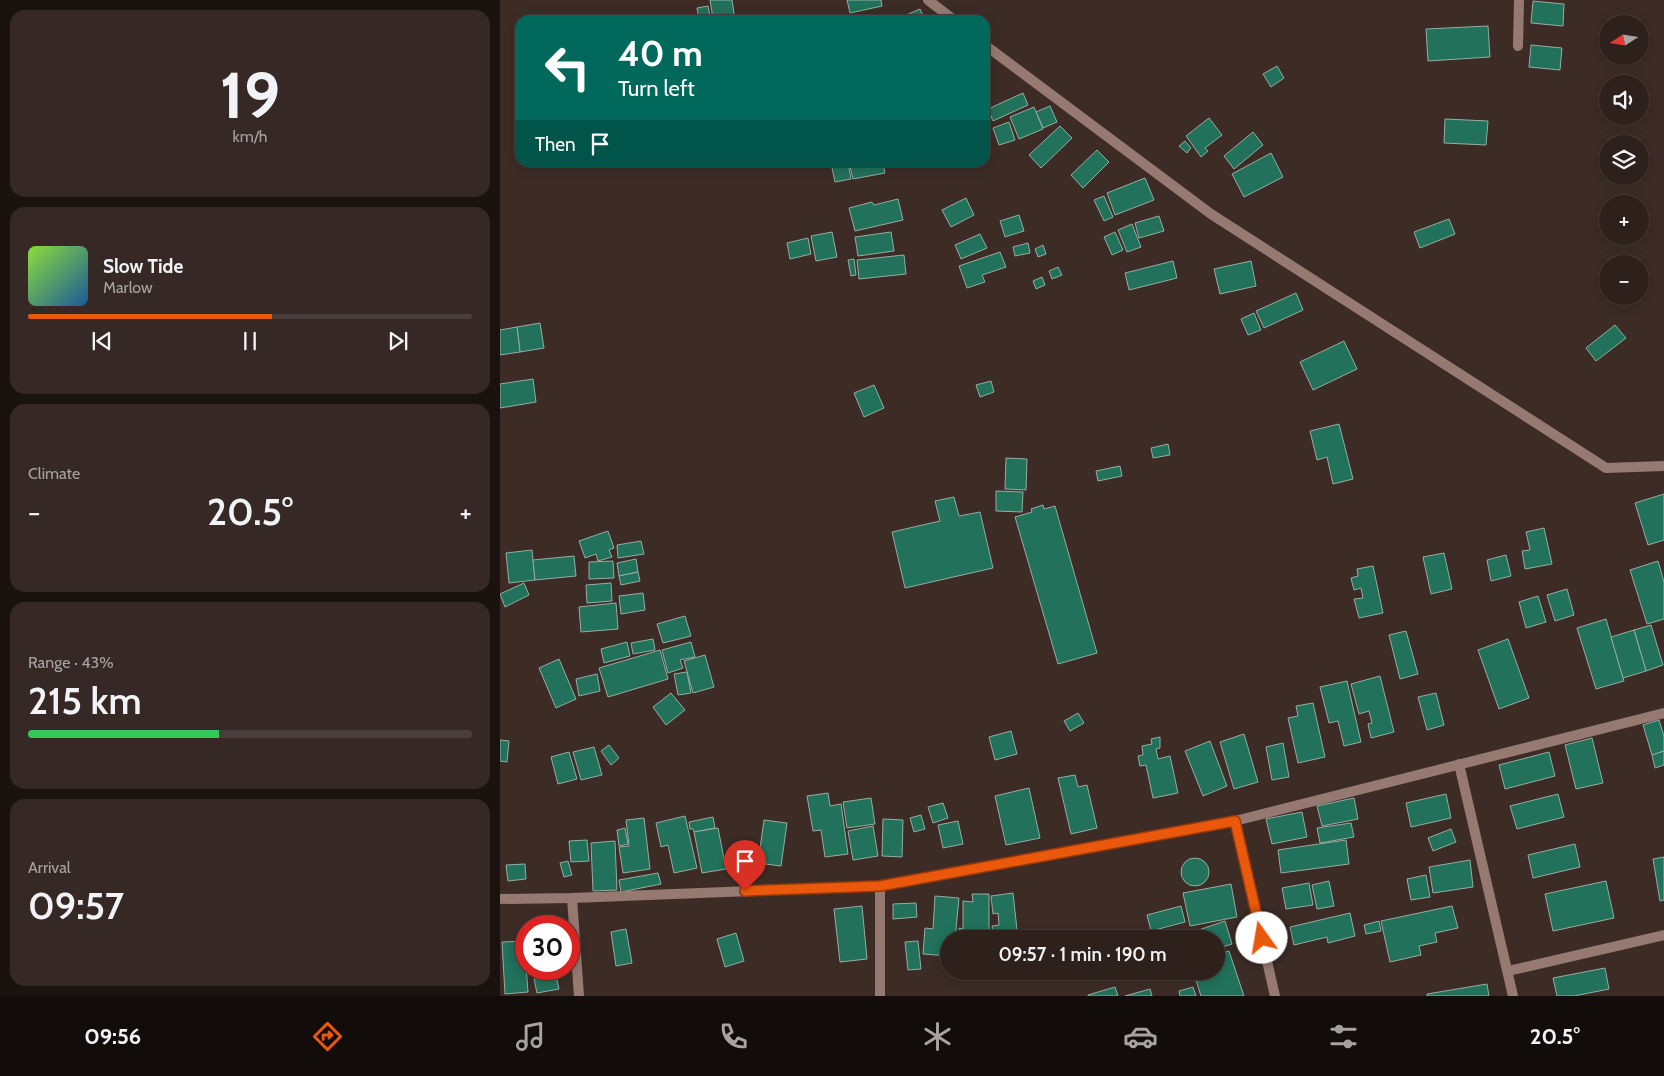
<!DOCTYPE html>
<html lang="en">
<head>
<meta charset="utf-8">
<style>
	body { margin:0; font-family:Cabin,sans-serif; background:#362925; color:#f1f3f6; height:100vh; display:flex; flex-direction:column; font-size:19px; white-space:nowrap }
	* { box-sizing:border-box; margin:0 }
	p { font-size:16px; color:#a7a3a3 }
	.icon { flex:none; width:28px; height:28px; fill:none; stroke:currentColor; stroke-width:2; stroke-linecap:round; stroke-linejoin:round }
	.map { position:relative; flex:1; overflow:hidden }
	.panel { display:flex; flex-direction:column; gap:10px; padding:10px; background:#19120f; width:500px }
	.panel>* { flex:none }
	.top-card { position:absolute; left:15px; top:15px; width:475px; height:152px; border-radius:15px; box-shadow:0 2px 12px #0003,0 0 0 1px #493e3b; background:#00695c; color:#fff; overflow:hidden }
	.needle { width:32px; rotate:258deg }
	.tools { position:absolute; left:1099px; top:15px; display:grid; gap:10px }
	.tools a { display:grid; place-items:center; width:50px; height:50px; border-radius:50%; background:#2e211c; box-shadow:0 2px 12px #0003,0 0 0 1px #493e3b; font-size:25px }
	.speed { position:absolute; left:15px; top:915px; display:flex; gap:10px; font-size:25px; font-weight:700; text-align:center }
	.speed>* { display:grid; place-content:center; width:65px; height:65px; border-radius:50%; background:#2e211c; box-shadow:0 2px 12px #0003,0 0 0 1px #493e3b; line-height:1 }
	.speed .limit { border:8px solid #d22; background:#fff; color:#111 }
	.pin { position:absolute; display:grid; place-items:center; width:42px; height:42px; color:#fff; margin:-51px -21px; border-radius:50% 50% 50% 0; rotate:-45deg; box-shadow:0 0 5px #0007 }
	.pin .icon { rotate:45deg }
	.me { position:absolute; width:55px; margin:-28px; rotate:347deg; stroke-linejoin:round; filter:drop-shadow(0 0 4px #0008) }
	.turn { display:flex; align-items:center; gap:18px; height:105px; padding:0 20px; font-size:22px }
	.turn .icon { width:65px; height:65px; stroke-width:2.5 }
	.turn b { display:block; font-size:35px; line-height:42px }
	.then { display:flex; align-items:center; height:48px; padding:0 20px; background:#0003; gap:10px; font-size:19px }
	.big { font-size:38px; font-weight:600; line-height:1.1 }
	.panel .tile { flex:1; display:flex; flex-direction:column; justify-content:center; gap:8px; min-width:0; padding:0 18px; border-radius:15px; background:#362925 }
	.panel .dial { align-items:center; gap:0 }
	.dial b { font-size:65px; line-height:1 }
	.song { display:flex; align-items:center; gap:15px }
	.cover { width:60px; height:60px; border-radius:8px; background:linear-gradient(135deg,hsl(90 70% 55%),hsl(210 70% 35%)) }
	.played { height:5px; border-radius:2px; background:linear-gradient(90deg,#ea580c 55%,#493e3b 55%) }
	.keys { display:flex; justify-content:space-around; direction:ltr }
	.heat { display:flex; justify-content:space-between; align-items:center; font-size:28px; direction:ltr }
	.charge { height:8px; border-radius:4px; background:linear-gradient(90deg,#34c759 43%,#493e3b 0) }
	.trip { position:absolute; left:440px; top:930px; width:285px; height:50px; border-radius:25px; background:#2e211c; box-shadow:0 2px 12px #0003,0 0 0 1px #493e3b; font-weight:600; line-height:50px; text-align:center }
	.tabs { display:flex; height:80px; justify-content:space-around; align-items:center; background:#120d0b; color:#a7a3a3 }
	.tabs .icon { width:35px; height:35px }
	.tabs .on { color:#ea580c }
	.tabs b { font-size:22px; color:#f1f3f6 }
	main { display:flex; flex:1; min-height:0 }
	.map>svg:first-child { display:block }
	.building { fill:#21715b; stroke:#97ada4 }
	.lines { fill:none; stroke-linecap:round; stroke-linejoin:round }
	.minor { stroke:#967a71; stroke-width:10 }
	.route-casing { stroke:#983908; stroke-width:12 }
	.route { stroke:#ea580c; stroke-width:9 }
</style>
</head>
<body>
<main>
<section class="panel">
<div class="tile dial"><b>19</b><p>km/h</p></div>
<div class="tile">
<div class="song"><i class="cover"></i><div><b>Slow Tide</b><p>Marlow</p></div></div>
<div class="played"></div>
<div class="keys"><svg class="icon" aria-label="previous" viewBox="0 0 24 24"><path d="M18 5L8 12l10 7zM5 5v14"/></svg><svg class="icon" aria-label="pause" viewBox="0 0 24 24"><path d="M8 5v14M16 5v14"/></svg><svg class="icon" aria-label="next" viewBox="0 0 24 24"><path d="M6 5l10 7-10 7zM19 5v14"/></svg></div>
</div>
<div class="tile"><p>Climate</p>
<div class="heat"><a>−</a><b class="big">20.5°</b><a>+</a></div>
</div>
<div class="tile"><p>Range · 43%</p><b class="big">215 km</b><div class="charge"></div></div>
<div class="tile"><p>Arrival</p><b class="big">09:57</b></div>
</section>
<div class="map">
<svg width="1164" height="996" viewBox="0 0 1164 996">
	<rect width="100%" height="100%" fill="#3d2c26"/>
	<g class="building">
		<path d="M210,0H232L235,20H209L213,19Z"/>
		<path d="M347,0H381L382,6L350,13Z"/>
		<path d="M1033,1L1064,4L1063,26L1031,23Z"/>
		<path d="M208,6L210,16L199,19L197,8Z"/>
		<path d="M420,9L425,20H395Z"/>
		<path d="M988,26L990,57L928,61L926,29Z"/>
		<path d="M1031,45L1062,48L1060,70L1029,67Z"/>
		<path d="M777,66L784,78L771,87L763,74Z"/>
		<path d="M523,93L528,105L493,121L488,109Z"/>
		<path d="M550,106L557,122L543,128L536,112Z"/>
		<path d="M534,107L543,129L519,139L510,117Z"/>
		<path d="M709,118L722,135L705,148L708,151L701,157L686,136Z"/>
		<path d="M945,119L988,121L986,145L944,143Z"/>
		<path d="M509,122L515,140L499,145L493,128Z"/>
		<path d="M560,126L572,138L541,168L529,155Z"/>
		<path d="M753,132L763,145L734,169L724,156Z"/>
		<path d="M685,141L691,148L687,153L679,146Z"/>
		<path d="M597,150L609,162L583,188L571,175Z"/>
		<path d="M771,153L783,177L744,197L732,174Z"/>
		<path d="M348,162L351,179L335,182L331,163Z"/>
		<path d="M349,162H383L385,173L353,179Z"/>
		<path d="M645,178L654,200L615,215L607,193Z"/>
		<path d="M604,196L613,217L604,221L594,200Z"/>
		<path d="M466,198L474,215L451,227L442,210Z"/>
		<path d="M398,199L403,220L355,231L349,208L372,202L374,205Z"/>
		<path d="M519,215L524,231L505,237L500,221Z"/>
		<path d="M659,216L664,231L639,238L635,223Z"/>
		<path d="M949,219L955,234L920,248L914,232Z"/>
		<path d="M632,224L641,247L627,252L618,230Z"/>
		<path d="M332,232L337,257L316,261L311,236Z"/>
		<path d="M391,232L394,251L358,256L355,237Z"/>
		<path d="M615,232L623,250L612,255L604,237Z"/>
		<path d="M480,234L487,248L461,259L455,245Z"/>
		<path d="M308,238L311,254L290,259L287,243Z"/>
		<path d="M528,243L530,253L515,256L513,247Z"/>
		<path d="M543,245L546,254L538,257L535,249Z"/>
		<path d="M500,252L506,267L482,275L485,282L467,288L459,266Z"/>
		<path d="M404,255L406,274L359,279L357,260Z"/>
		<path d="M354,259L356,275L351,276L348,260Z"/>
		<path d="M673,261L677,278L629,290L625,273Z"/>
		<path d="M751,261L756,286L720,294L714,269Z"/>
		<path d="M558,267L562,275L552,279L549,271Z"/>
		<path d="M542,277L545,285L536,289L533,281Z"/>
		<path d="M796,293L803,310L764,328L756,311Z"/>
		<path d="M754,313L761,330L748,335L741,319Z"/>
		<path d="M40,323L44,348L20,352L17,327Z"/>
		<path d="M1115,325L1126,338L1096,361L1086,348Z"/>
		<path d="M17,327L20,352L0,355V330Z"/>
		<path d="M844,341L857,369L813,390L800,362Z"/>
		<path d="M33,379L36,402L0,408V384Z"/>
		<path d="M491,381L494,392L480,397L476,385Z"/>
		<path d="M374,385L384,408L364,417L354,393Z"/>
		<path d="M839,424L853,479L833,484L827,457L817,460L810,431Z"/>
		<path d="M668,444L670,455L653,458L651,448Z"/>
		<path d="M506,458L527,459L526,490L505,489Z"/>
		<path d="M620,466L622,476L598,481L596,471Z"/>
		<path d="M496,491L523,492L522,512L496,511Z"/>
		<path d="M1164,494V540L1148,545L1135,503Z"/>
		<path d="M454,497L459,516L480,512L493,568L405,588L392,532L440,521L435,501Z"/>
		<path d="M543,505L544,509L555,506L597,653L558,664L515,517L532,512L531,509Z"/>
		<path d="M1044,528L1052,564L1025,569L1022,551L1030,550L1026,532Z"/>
		<path d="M108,531L114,548L109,550L112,557L98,561L96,554L85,558L79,541Z"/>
		<path d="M141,541L144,554L118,558L117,545Z"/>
		<path d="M32,550L35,580L9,583L6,553Z"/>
		<path d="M944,553L952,589L931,594L923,557Z"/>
		<path d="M1006,555L1011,576L991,581L987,560Z"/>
		<path d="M74,556L76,576L35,580L33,560Z"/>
		<path d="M136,559L138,572L119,576L117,563Z"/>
		<path d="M113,561L114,578L89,579V562Z"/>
		<path d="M1158,561L1164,582V619L1147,624L1130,570Z"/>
		<path d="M873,566L883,613L859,618L854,599L863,598L861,588L854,590L851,578L858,576L857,569Z"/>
		<path d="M138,572L140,581L121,585L119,576Z"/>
		<path d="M24,583L29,595L5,607L0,594Z"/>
		<path d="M111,583L112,601L87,603L86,585Z"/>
		<path d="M1067,589L1074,615L1055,621L1047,595Z"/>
		<path d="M143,593L145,610L121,614L119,596Z"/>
		<path d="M1038,596L1046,622L1026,628L1019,602Z"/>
		<path d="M116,603L118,629L81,632L79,607Z"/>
		<path d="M185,616L191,636L163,643L157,624Z"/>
		<path d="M1106,619L1124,681L1096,689L1077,628Z"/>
		<path d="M1151,625L1163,665L1146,671L1134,630Z"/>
		<path d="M1134,630L1146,671L1123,678L1111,637Z"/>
		<path d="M906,631L918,674L900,679L889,635Z"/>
		<path d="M153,639L155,650L133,654L131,643Z"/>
		<path d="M1008,639L1029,698L999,709L978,650Z"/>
		<path d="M127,642L130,656L104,663L101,649Z"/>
		<path d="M191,642L195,657L180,660L183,668L168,673L162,650Z"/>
		<path d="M160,650L168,679L108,697L99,668Z"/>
		<path d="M205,655L214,687L193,693L184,661Z"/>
		<path d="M59,659L76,699L56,708L39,668Z"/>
		<path d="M187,672L191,693L178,695L174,674Z"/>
		<path d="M97,674L100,691L79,696L76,679Z"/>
		<path d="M880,676L894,732L871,738L868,724L872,723L869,711L859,714L851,684Z"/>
		<path d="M847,681L861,742L844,746L838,721L829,723L820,687Z"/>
		<path d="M171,693L185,710L166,725L153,707Z"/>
		<path d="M936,693L944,725L927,730L918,697Z"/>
		<path d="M813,703L825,757L798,763L788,718L798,716L796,706Z"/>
		<path d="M578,713L584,723L570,731L564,721Z"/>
		<path d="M1159,720L1164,736V751L1152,755L1143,725Z"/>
		<path d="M511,731L517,754L495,760L489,737Z"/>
		<path d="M744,734L758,782L734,789L720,742Z"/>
		<path d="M660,737V748L656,749L658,759L670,756L678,793L653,798L646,765L640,766L638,756L643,755L642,746L652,744L651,739Z"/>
		<path d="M1092,738L1103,783L1076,789L1065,745Z"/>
		<path d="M0,740L9,741L7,762L0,761Z"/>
		<path d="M710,741L727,786L703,796L685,751Z"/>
		<path d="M783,743L789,777L772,780L766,747Z"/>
		<path d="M109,745L119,758L111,765L101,751Z"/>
		<path d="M94,747L102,775L81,780L73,752Z"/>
		<path d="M1164,751V765L1155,768L1152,755Z"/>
		<path d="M69,752L77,779L58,784L51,757Z"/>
		<path d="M1049,752L1055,776L1005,789L999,765Z"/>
		<path d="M575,775L578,787L587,785L597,828L571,834L558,778Z"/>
		<path d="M529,788L540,838L506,845L495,796Z"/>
		<path d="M328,793L330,806L341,804L348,854L325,857L321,830L313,831L307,796Z"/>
		<path d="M946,794L951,818L911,827L906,803Z"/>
		<path d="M1058,794L1064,817L1017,829L1010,806Z"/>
		<path d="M371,798L375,824L347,828L343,802Z"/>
		<path d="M854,798L858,819L822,826L817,806Z"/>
		<path d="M443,803L448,818L433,823L428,807Z"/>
		<path d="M802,812L807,837L772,844L766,819Z"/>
		<path d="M421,815L425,829L414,832L410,818Z"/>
		<path d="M185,816L197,868L174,873L168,845L161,847L156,823Z"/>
		<path d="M213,817L215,828L194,832L193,829H190L189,822Z"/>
		<path d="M144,818L150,869L123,873L119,847L129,846L126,820Z"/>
		<path d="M383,819L403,820L402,857L382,856Z"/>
		<path d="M264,820L287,823L281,866L258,863Z"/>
		<path d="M458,821L463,844L443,848L438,825Z"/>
		<path d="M851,823L854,837L820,843L817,828Z"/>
		<path d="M373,826L378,856L353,860L348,831Z"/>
		<path d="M125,828L128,844L119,846L117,830Z"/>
		<path d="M218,828L226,869L202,873L194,832Z"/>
		<path d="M951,829L956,842L933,851L928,838Z"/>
		<path d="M87,840L89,861L71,862L69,841Z"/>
		<path d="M846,840L849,864L781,873L778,850Z"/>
		<path d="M115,841L117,890L93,891L91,843Z"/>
		<path d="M1075,844L1080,867L1033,878L1028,855Z"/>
		<path d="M1164,857V900L1160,901L1153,859Z"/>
		<circle cx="695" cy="872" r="14"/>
		<path d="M970,860L973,887L933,893L929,867Z"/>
		<path d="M68,861L72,875L64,877L60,863Z"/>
		<path d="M25,864L26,879L8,881L6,865Z"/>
		<path d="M158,873L161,884L121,892L119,880Z"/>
		<path d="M926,875L930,897L911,900L907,879Z"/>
		<path d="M829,881L834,906L817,909L812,885Z"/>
		<path d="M1106,881L1114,918L1053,931L1045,894Z"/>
		<path d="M809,883L813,905L786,909L782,888Z"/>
		<path d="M731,884L737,917L690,926L683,893Z"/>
		<path d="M513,893L518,939H494L492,926L499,925L498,913L493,914L491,896Z"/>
		<path d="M472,894H489V939H459V928L463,929V901L473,902Z"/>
		<path d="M435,896L459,898L455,939H449V956L423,954L425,928L433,929Z"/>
		<path d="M416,903L417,917L393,919V904Z"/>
		<path d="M362,906L367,959L340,962L334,909Z"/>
		<path d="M681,906L685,922L651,931L647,915Z"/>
		<path d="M952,906L958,928L935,933L937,942L919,946L921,955L890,962L881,921Z"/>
		<path d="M850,913L855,936L828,943L827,937L794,945L790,927Z"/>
		<path d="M725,921L732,944L716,949V939H685L684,935Z"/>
		<path d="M879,921L881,931L866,934L864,925Z"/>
		<path d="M126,929L132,963L116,966L111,932Z"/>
		<path d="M236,933L244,961L225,967L217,939Z"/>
		<path d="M24,941L28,992L5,994L2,942Z"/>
		<path d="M418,941L421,969L408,970L405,942Z"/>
		<path d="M729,951L744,996H701L693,971H716V955Z"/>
		<path d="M1105,968L1109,989L1074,996H1057L1053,978Z"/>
		<path d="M654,971H669L670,976L655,979Z"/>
		<path d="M56,975L59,989L37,993L34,979Z"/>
		<path d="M987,984L989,996H927V994Z"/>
		<path d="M615,987L618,996H588V995Z"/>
		<path d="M693,987L696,996H680L679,991Z"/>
		<path d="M650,989L652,996H625Z"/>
	</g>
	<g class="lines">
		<g class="minor">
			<path d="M428,0L454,20"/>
			<path d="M485,45L711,214L1106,468L1164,466"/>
			<path d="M1018,46L1019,0"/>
			<path d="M959,764L1013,996"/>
			<path d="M735,821L775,996"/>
			<path d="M380,886V996"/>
			<path d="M72,898L79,996"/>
			<path d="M0,899L72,898L380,886L735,821L1164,713"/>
			<path d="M1008,971L1164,935"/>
		</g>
	</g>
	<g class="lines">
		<defs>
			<path id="route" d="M245,891L380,886L735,821L762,938"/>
		</defs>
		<use href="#route" class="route-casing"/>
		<use href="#route" class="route"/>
	</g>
</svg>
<div class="tools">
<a><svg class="needle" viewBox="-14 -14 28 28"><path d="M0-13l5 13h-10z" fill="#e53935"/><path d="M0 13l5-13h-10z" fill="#a7a3a3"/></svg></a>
<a><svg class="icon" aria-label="sound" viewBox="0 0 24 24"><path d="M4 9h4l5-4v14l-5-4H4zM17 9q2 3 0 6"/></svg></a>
<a><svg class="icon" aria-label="layers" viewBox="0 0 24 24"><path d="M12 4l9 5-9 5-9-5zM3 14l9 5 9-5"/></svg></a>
<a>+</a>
<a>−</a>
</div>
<div class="speed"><div class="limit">30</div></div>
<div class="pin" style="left:245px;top:891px;background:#d93025"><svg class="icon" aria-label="arrive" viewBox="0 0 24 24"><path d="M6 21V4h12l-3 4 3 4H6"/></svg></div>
<svg class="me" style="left:762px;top:938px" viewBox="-20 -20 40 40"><circle r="19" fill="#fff"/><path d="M0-13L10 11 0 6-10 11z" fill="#ea580c"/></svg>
<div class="trip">09:57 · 1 min · 190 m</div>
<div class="top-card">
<div class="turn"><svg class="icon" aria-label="left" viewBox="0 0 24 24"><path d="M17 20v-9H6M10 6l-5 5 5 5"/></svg><div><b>40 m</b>Turn left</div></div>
<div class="then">Then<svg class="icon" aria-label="arrive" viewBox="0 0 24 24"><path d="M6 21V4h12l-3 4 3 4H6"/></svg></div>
</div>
</div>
</main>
<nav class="tabs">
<b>09:56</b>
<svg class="icon on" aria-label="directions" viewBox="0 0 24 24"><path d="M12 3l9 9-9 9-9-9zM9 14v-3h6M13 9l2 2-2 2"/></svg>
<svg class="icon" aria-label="music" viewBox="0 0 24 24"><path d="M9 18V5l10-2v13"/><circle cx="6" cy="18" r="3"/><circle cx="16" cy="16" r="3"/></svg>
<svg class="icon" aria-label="phone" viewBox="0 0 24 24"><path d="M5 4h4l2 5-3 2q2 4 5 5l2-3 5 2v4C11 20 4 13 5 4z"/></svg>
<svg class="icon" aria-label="climate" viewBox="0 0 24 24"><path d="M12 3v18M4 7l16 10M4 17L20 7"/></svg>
<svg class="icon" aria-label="car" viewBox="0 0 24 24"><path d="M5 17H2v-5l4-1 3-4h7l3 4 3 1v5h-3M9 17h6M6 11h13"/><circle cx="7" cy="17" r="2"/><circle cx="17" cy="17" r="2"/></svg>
<svg class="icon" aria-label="filters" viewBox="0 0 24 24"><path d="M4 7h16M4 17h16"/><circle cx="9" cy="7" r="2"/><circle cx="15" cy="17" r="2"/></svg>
<b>20.5°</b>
</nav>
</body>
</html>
